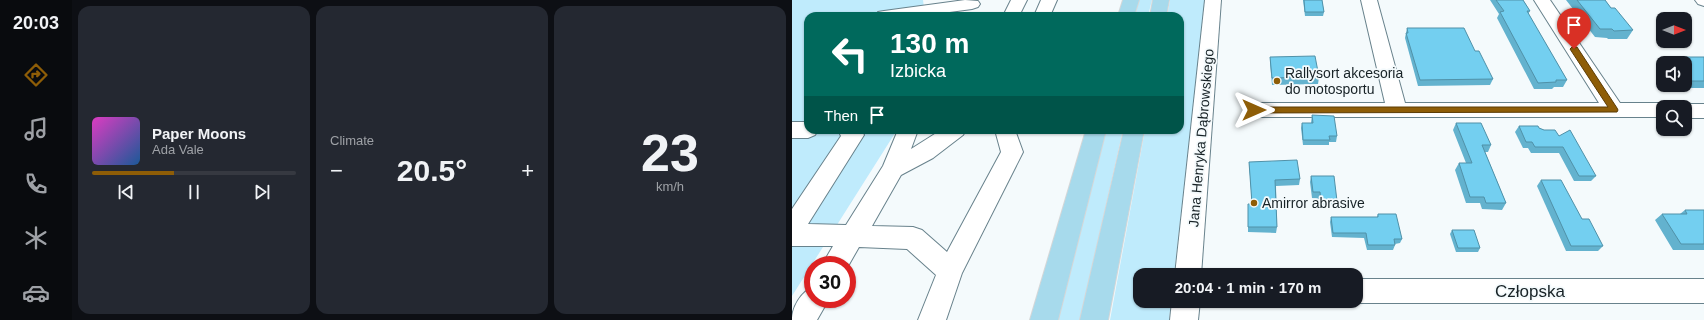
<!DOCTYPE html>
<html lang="en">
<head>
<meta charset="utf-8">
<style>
	body { margin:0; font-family:Arial,sans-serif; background:#242831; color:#f1f3f6; height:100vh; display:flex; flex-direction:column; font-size:15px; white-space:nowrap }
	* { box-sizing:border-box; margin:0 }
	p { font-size:13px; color:#9ea1a6 }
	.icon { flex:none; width:22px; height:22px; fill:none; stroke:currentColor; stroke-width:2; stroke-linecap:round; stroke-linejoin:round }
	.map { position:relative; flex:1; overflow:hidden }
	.details { display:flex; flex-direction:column; gap:6px; padding:6px; background:#0d0f14; width:720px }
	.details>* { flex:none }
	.top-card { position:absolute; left:12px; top:12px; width:380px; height:122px; border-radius:12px; box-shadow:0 1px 3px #0004; background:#00695c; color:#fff; overflow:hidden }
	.needle { width:26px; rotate:90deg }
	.controls { position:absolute; left:864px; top:12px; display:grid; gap:8px }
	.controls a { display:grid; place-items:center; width:36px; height:36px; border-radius:8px; background:#171b24; box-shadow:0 1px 3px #0004; font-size:20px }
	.speed { position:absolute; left:12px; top:256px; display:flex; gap:8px; font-size:20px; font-weight:700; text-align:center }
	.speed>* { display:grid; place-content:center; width:52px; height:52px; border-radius:50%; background:#171b24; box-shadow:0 1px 3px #0004; line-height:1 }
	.speed .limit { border:6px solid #d22; background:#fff; color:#111 }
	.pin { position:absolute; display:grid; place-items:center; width:34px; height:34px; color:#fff; margin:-41px -17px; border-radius:50% 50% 50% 0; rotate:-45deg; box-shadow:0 0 4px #0007 }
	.pin .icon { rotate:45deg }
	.me { position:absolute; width:44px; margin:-22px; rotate:90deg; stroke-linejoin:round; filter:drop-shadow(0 0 3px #0008) }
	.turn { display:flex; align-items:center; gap:14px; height:84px; padding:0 20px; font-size:18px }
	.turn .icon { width:52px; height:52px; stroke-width:2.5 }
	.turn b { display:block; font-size:28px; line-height:34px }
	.then { display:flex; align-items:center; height:38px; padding:0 20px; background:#0003; gap:8px; font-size:15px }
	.big { font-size:30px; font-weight:800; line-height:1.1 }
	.details .tile { flex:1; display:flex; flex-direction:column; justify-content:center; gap:6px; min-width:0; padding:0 14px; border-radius:12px; background:#242831 }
	.details .dial { align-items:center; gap:0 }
	.dial b { font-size:52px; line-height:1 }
	.song { display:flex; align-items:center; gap:12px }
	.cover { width:48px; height:48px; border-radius:6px; background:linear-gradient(135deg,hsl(310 70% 55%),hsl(210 70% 35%)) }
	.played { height:4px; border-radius:2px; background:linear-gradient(90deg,#8e5d07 40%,#363941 40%) }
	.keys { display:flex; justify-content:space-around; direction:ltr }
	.heat { display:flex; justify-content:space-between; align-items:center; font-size:22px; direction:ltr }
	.details .tiles { flex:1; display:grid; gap:6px; grid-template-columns:repeat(3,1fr) }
	.trip { position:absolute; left:341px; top:268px; width:230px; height:40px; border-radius:12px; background:#171b24; box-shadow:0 1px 3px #0004; font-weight:800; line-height:40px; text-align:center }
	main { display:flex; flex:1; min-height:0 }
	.tab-bar { display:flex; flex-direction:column; width:72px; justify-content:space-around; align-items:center; background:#090b0e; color:#9ea1a6 }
	.tab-bar .icon { width:28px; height:28px }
	.tab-bar .active { color:#8e5d07 }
	.tab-bar b { font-size:18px; color:#f1f3f6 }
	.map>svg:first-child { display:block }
	.green { fill:#bfebfc }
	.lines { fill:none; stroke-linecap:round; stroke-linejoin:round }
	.minor-casing { stroke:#68828c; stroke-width:2 }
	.major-casing { stroke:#d5d7d8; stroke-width:2 }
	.minor { fill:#fff; fill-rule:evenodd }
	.major { fill:#a7daec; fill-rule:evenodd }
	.wall { fill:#63b2ce }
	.building { fill:#73cff0; stroke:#5091a8 }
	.route { fill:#8e5d07; stroke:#5c3c05 }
	.poi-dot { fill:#8e5d07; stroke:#f4fafc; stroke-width:1.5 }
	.labels { text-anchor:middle; stroke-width:3.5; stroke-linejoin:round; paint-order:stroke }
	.poi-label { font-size:14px; fill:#172226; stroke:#f4fafc; text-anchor:start }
	.street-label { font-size:14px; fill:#172226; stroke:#f4fafc }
	.near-street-label { font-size:17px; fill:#172226; stroke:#f4fafc }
</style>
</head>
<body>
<main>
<nav class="tab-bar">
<b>20:03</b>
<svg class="icon active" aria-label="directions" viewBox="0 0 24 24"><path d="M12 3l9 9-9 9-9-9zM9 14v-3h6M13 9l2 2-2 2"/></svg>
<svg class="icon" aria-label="music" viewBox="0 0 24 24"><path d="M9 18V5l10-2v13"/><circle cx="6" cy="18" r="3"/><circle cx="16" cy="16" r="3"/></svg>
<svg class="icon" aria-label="phone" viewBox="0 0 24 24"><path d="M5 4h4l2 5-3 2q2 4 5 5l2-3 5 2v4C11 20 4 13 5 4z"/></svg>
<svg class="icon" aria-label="climate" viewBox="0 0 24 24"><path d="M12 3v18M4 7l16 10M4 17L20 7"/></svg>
<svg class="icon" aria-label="car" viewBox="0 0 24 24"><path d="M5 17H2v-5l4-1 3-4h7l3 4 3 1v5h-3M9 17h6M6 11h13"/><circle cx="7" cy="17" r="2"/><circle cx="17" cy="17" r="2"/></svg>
</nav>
<section class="details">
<div class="tiles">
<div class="tile">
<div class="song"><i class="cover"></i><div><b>Paper Moons</b><p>Ada Vale</p></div></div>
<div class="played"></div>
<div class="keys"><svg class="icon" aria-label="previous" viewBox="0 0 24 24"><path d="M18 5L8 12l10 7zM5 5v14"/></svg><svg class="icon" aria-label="pause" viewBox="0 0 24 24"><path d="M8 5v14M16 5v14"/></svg><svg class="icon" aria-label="next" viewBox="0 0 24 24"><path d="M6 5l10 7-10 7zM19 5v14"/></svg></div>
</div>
<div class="tile"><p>Climate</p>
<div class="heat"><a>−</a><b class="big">20.5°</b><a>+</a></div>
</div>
<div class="tile dial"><b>23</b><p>km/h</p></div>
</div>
</section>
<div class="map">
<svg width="912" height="320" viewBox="0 0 912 320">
	<rect width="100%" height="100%" fill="#f4fafc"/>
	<g class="green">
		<path d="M0,0H131L133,16H16V130H105L0,296Z"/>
		<path d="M347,0H360L356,16H343Z"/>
		<path d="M378,0H413L382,275H348V301H379L377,320H318L353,130H388V16H375Z"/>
		<path d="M314,130H331L288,320H266Z"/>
	</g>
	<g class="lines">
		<defs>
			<g id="minor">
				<path d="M173,0L186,1L188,4L186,7L180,9L128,16H84L86,12L92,11Z"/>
				<path d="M219,0H235L227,16H211Z"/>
				<path d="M249,0H265L258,16H242Z"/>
				<path d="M413,0H429L409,275H383Z"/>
				<path d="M569,0H585L613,103H807L742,0H758L828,103H871L878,105L879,107H871V117H462L455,115L452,110L455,105L462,103H593Z"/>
				<path d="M903,0H912V6L906,4Z"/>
				<path d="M893,104H912V118H893V107H885Z"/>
				<path d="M0,122H16V130H26L23,135L16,138H0Z"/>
				<path d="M46,130H69L72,135L16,224L54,225L91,166L106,130H126L119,149L149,130H174L171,135L141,158L109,175L80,226L121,227L130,230L155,252L209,152L203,130H223L231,152L170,273L154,320H126L144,275L115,249L67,247L55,268V265H30L41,246H0V209L49,136Z"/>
				<path d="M564,279H912V303H564L558,301H564Z"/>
				<path d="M21,287V299H37L25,320H0C0,307 9,292 21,287Z"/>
				<path d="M380,301H408L406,320H378Z"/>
			</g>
			<g id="major">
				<path d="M331,0H347L342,16H326Z"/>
				<path d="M361,0H377L374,16H358Z"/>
				<path d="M294,130H314L266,320H238Z"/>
				<path d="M332,130H352L316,320H288Z"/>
			</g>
		</defs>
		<use href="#minor" class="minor-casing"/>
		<use href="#major" class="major-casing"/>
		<use href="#minor" class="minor"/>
		<use href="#major" class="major"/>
	</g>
	<g class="wall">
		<path d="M511,0H530L532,12L531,16H513Z"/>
		<path d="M698,0H731L738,11L736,14L775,80L771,87H762L760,89H742L705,18L707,14Z"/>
		<path d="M774,0H813L819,8L841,30L835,39H816L815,38L803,37Z"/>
		<path d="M615,28L683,51L701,79L698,85L626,86L613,38Z"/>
		<path d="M478,57L527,77L526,84L480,85L478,63Z"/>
		<path d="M872,57H912V88H886L883,85H893V63H871V70L867,64Z"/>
		<path d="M520,115L545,136L544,142H537V145H511L509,128L510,123H519Z"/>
		<path d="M664,123L699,145L696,152H693L714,203L710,210L690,209L688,203H674L663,170L667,163H674L661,130Z"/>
		<path d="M727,126L747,128L767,136L804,176L799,181H782L767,153H739L736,148H731L723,132Z"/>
		<path d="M457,162L508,179L507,185L484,186L485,227L484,233L456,232V204H460Z"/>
		<path d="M519,176L545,201L544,207H528L527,199L520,198L518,182Z"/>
		<path d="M749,180L790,219L811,246L806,251H774L745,186Z"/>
		<path d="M893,210H912V250H881L863,220L870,214H888Z"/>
		<path d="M586,214L610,239L608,243L603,244V245L601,250H575L572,238L540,237L538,222L539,217H585Z"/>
		<path d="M660,230L688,248L686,252H664L658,234Z"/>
	</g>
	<g class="building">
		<path d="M512,0H530L532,12H513Z"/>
		<path d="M704,0H731L738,11H735L775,80H764V82L746,83L708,12L712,11Z"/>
		<path d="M785,0H813L819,8H823L841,30L822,31L820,29H808Z"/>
		<path d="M615,28H672L683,51H687L701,79L628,80L614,33H616Z"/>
		<path d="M523,56L527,77L480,78L478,57Z"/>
		<path d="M872,57H912V81H893V63H877Z"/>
		<path d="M520,115L542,116L545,136H537L538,140H511L510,123H521Z"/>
		<path d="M664,123H689L699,145H690L714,203H694L692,197H678L667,163H680Z"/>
		<path d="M727,126H746L747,128L752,130H763L767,136L778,130L804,176H787L771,147H743L740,142H734Z"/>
		<path d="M505,160L508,179L483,180L485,227H456V204H460L457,162Z"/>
		<path d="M519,176H542L545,201H529L528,192H521Z"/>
		<path d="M749,180H769L790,219H797L811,246H779Z"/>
		<path d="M893,210H912V244H889L870,214H895Z"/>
		<path d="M586,214H604L610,239H602L603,245H576L574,233H541L539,217H586Z"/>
		<path d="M660,230H682L688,248H666Z"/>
	</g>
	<path class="route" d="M780,47H785L825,108L826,110L825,112L462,113L458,110L462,107H816L778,49Z"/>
	<g class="poi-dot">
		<circle cx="485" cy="81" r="4"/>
		<circle cx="462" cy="203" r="4"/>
	</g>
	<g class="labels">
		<g class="poi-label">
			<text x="493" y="78">Rallysort akcesoria<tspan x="493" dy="16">do motosportu</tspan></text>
			<text x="470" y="208">Amirror abrasive</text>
		</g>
		<g class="street-label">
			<text transform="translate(409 138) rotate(-85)" y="5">Jana Henryka Dąbrowskiego</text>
		</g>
		<g class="near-street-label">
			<text x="738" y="297">Człopska</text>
		</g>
	</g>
</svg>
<div class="controls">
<a><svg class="needle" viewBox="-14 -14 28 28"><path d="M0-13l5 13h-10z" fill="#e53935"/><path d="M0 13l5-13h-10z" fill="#9ea1a6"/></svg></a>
<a><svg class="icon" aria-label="sound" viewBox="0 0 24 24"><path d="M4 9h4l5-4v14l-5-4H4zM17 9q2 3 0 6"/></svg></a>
<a><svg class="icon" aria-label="search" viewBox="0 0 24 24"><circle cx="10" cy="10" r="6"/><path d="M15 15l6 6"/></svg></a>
</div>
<div class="speed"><div class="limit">30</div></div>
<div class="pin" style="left:782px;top:49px;background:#d93025"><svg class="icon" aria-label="arrive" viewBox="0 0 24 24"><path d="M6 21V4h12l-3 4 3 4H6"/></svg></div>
<svg class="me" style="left:462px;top:110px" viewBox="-20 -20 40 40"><path d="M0-17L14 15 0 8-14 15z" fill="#8e5d07" stroke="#fff" stroke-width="4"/></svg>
<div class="trip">20:04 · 1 min · 170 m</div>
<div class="top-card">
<div class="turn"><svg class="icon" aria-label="left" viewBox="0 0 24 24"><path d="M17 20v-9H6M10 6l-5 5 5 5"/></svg><div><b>130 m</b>Izbicka</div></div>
<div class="then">Then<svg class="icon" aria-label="arrive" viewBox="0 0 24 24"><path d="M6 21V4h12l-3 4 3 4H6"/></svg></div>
</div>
</div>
</main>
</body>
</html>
